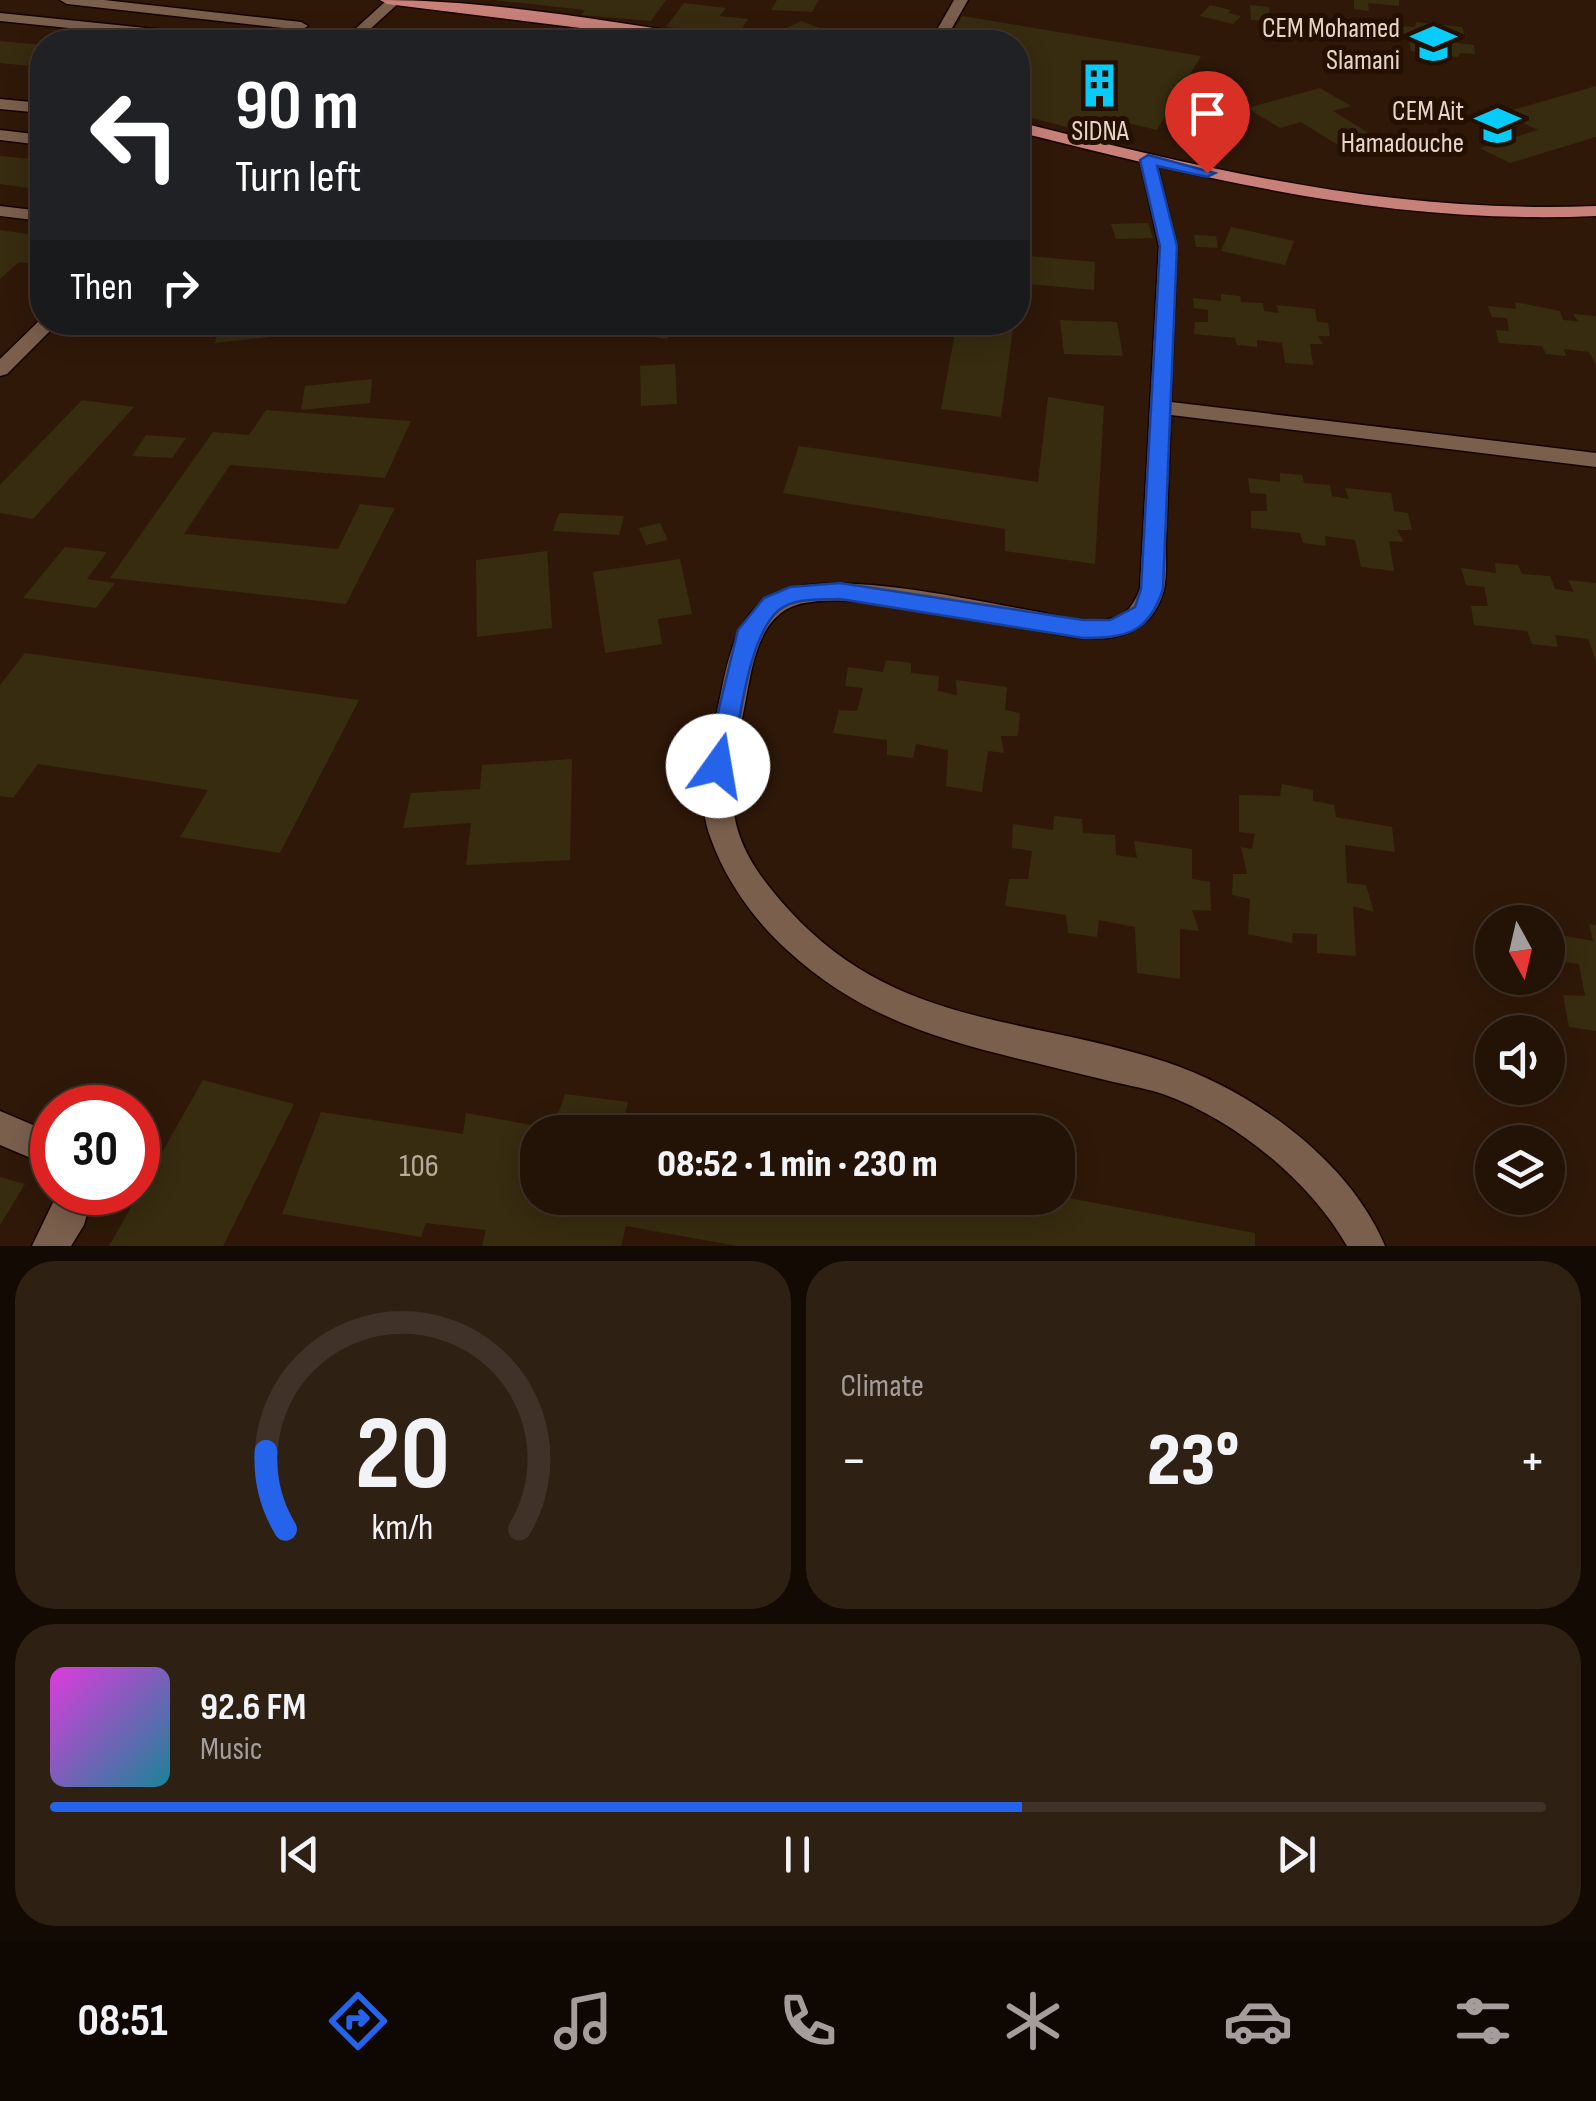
<!DOCTYPE html>
<html lang="en">
<head>
<meta charset="utf-8">
<style>
	body { margin:0; font-family:"Sofia Sans Condensed",sans-serif; background:#2f2014; color:#f1f3f6; height:100vh; display:flex; flex-direction:column; font-size:38px; white-space:nowrap }
	* { box-sizing:border-box; margin:0 }
	p { font-size:32px; color:#a39e9b }
	.icon { flex:none; width:55px; height:55px; fill:none; stroke:currentColor; stroke-width:2; stroke-linecap:round; stroke-linejoin:round }
	.map { position:relative; height:1246px; overflow:hidden }
	.drawer { display:flex; flex-direction:column; gap:15px; padding:15px; background:#130a03; flex:1 }
	.drawer>* { flex:none }
	.banner { position:absolute; left:30px; top:30px; width:1000px; height:305px; border-radius:40px; box-shadow:0 5px 25px #0003,0 0 0 2px #403228; background:#202124; color:#fff; overflow:hidden }
	.needle { width:65px; rotate:172deg }
	.tools { position:absolute; left:1475px; top:905px; display:grid; gap:20px }
	.tools a { display:grid; place-items:center; width:90px; height:90px; border-radius:50%; background:#231206; box-shadow:0 5px 25px #0003,0 0 0 2px #403228; font-size:50px }
	.speed { position:absolute; left:30px; top:1085px; display:flex; gap:20px; font-size:50px; font-weight:700; text-align:center }
	.speed>* { display:grid; place-content:center; width:130px; height:130px; border-radius:50%; background:#231206; box-shadow:0 5px 25px #0003,0 0 0 2px #403228; line-height:1 }
	.speed .limit { border:15px solid #d22; background:#fff; color:#111 }
	.pin { position:absolute; display:grid; place-items:center; width:85px; height:85px; color:#fff; margin:-102px -42px; border-radius:50% 50% 50% 0; rotate:-45deg; box-shadow:0 0 10px #0007 }
	.pin .icon { rotate:45deg }
	.me { position:absolute; width:110px; margin:-55px; rotate:13deg; stroke-linejoin:round; filter:drop-shadow(0 0 8px #0008) }
	.turn { display:flex; align-items:center; gap:35px; height:210px; padding:0 40px; font-size:45px }
	.turn .icon { width:130px; height:130px; stroke-width:2.5 }
	.turn b { display:block; font-size:70px; line-height:85px }
	.then { display:flex; align-items:center; height:95px; padding:0 40px; background:#0003; gap:20px; font-size:38px }
	.big { font-size:75px; font-weight:800; line-height:1.1 }
	.drawer .tile { flex:1; display:flex; flex-direction:column; justify-content:center; gap:15px; min-width:0; padding:0 35px; border-radius:40px; background:#2f2014 }
	.drawer .dial { align-items:center; gap:0 }
	.dial svg { height:260px; overflow:visible; fill:none; stroke:#403228; stroke-width:7; stroke-linecap:round; text-anchor:middle }
	.dial text { fill:#f1f3f6; stroke:none }
	.song { display:flex; align-items:center; gap:30px }
	.cover { width:120px; height:120px; border-radius:15px; background:linear-gradient(135deg,hsl(300 70% 55%),hsl(190 70% 35%)) }
	.played { height:10px; border-radius:5px; background:linear-gradient(90deg,#2563eb 65%,#403228 65%) }
	.keys { display:flex; justify-content:space-around; direction:ltr }
	.heat { display:flex; justify-content:space-between; align-items:center; font-size:55px; direction:ltr }
	.drawer .tiles { flex:1; display:grid; gap:15px; grid-template-columns:1fr 1fr }
	.tile:last-child { grid-column:span 2 }
	.trip { position:absolute; left:520px; top:1115px; width:555px; height:100px; border-radius:40px; background:#231206; box-shadow:0 5px 25px #0003,0 0 0 2px #403228; font-weight:800; line-height:100px; text-align:center }
	.tab-bar { display:flex; height:160px; justify-content:space-around; align-items:center; background:#0e0702; color:#a39e9b }
	.tab-bar .icon { width:70px; height:70px }
	.tab-bar .on { color:#2563eb }
	.tab-bar b { font-size:45px; color:#f1f3f6 }
	.map>svg:first-child { display:block }
	.building { fill:#372c10 }
	.lines { fill:none; stroke-linecap:round; stroke-linejoin:round }
	.service-casing { stroke:#160300; stroke-width:3 }
	.minor-casing { stroke:#160300; stroke-width:3 }
	.tertiary-casing { stroke:#160300; stroke-width:3 }
	.primary-casing { stroke:#160300; stroke-width:3 }
	.service { fill:#7b5f4d; fill-rule:evenodd }
	.minor { fill:#7b5f4d; fill-rule:evenodd }
	.tertiary { fill:#7b5f4d; fill-rule:evenodd }
	.primary { fill:#c88179; fill-rule:evenodd }
	.route { fill:#2563eb; stroke:#184099; stroke-width:2.5 }
	.labels { text-anchor:middle; stroke-width:10; stroke-linejoin:round; paint-order:stroke }
	.far-poi-label { font-size:28px; fill:#e6d5cb; stroke:#250f01; text-anchor:end }
	.near-number-label { font-size:32px; fill:#baab9c }
</style>
</head>
<body>
<div class="map">
<svg width="1596" height="1246" viewBox="0 0 1596 1246">
	<rect width="100%" height="100%" fill="#2f1808"/>
	<g class="building">
		<path d="M495,0H666L651,21L581,15L585,10Z"/>
		<path d="M777,0H819L812,12L771,10Z"/>
		<path d="M1354,0H1399V6L1368,3L1369,11L1354,9Z"/>
		<path d="M684,3L726,8L720,16L748,19L738,35L666,27Z"/>
		<path d="M1210,5L1231,10L1228,13L1241,16L1233,24L1200,16Z"/>
		<path d="M1250,5L1269,7L1270,21L1251,20Z"/>
		<path d="M962,16L1201,56L1157,130L1102,117L1089,133L1018,114V42H947Z"/>
		<path d="M801,21L858,42H789L770,36Z"/>
		<path d="M1416,22L1462,27L1466,38L1454,36L1457,43L1474,45L1475,54L1460,53L1458,57L1411,51L1409,42H1416V37L1400,35V26L1415,27Z"/>
		<path d="M0,41L42,45V67L0,63Z"/>
		<path d="M1596,86V137L1510,163L1480,148L1538,130L1502,113Z"/>
		<path d="M1320,88L1351,106L1333,111L1370,134L1336,144L1301,122L1280,128L1247,108Z"/>
		<path d="M0,156L42,160V190L0,184Z"/>
		<path d="M1148,223L1153,238L1116,239L1111,224Z"/>
		<path d="M1231,227L1294,241L1285,265L1221,251Z"/>
		<path d="M0,230L42,236V265L19,262L0,279Z"/>
		<path d="M1194,235L1216,236L1218,248L1196,247Z"/>
		<path d="M1018,255L1095,262L1094,290L1018,283Z"/>
		<path d="M1221,294L1240,296L1241,302L1263,303L1264,311L1279,313L1276,305L1315,309L1317,322L1328,323L1330,336H1318L1323,344H1310L1313,365L1285,363L1282,343L1257,340V347L1237,345L1235,338L1194,334L1195,322H1208V310L1194,308L1193,298L1221,301Z"/>
		<path d="M1515,302L1560,311L1563,320L1578,321L1573,314L1596,316V365L1589,352L1564,349L1566,356L1546,354L1542,346L1499,343L1496,330L1509,331L1507,318L1492,317L1488,306L1516,309Z"/>
		<path d="M1060,320L1117,322L1123,356L1064,354Z"/>
		<path d="M548,322H676L667,339Z"/>
		<path d="M957,322H1014L1001,417L941,409Z"/>
		<path d="M281,326L279,336L215,343L217,332Z"/>
		<path d="M675,364L677,404L641,406L640,366Z"/>
		<path d="M372,379L370,403L301,410L305,386Z"/>
		<path d="M1048,397L1104,406L1095,564L1005,551V529L783,493L799,446L1038,482Z"/>
		<path d="M82,400L134,407L33,519L0,513V485Z"/>
		<path d="M266,410L411,421L385,478L230,465L184,534L338,549L360,504L395,508L346,604L110,578L213,432L249,435Z"/>
		<path d="M146,435L186,438L172,458L132,456Z"/>
		<path d="M1280,473L1302,475L1304,483L1330,485L1332,496L1349,499L1345,488L1391,493L1394,511L1408,513L1412,530H1397L1404,542L1389,541L1394,571L1361,567L1355,540L1325,536L1326,546L1303,543L1300,533L1251,528V511H1267L1266,494L1250,493L1248,478L1280,482Z"/>
		<path d="M559,513L624,516L619,535L553,531Z"/>
		<path d="M660,523L668,540L646,545L639,528Z"/>
		<path d="M65,547L107,552L87,579L115,583L96,608L23,598Z"/>
		<path d="M547,551L552,628L477,637L476,560Z"/>
		<path d="M680,559L692,614L658,619L662,644L605,653L593,572Z"/>
		<path d="M1495,563L1518,565L1522,574L1550,576L1555,589L1574,592L1568,580L1596,583V661L1588,639L1555,635L1558,647L1532,644L1527,631L1474,625L1471,606H1488L1484,587L1466,585L1461,568L1496,573Z"/>
		<path d="M25,653L359,700L280,853L180,837L208,790L38,764L13,798L0,796V685Z"/>
		<path d="M886,660L911,663V673L939,676L938,691L957,695L956,680L1007,687L1005,710L1020,713L1018,736H1001L1004,753L988,751L982,792L946,786L948,750L916,744L913,758L887,755V740L833,733L839,710L857,711L863,688L845,686L848,667L883,672Z"/>
		<path d="M572,759L570,860L466,865L471,823L403,828L411,793L480,789L482,765Z"/>
		<path d="M1282,784L1313,790V801L1334,805L1336,817L1392,827L1395,852L1345,845L1347,883L1366,885L1374,912L1353,906L1356,956L1317,953V934L1293,933L1292,943L1248,934L1250,899L1232,895L1233,874H1247L1241,847L1252,849L1255,834L1239,832V795L1280,796Z"/>
		<path d="M1054,816L1082,819L1083,833L1115,835L1116,855L1137,858L1134,841L1192,849V879L1210,882L1211,911L1192,910L1199,931L1180,929V979L1137,973L1135,927L1099,920L1097,937L1068,933L1066,915L1005,906L1009,879H1028L1032,851L1012,848L1013,824L1053,830Z"/>
		<path d="M1589,924L1596,925V1031L1569,1027L1563,995L1585,996L1579,964L1556,961L1548,933L1593,941Z"/>
		<path d="M203,1080L294,1104L223,1246H109Z"/>
		<path d="M565,1094L628,1102L625,1114L711,1132H538V1198L1058,1196L1255,1233V1246H737L626,1226L621,1246H482L486,1230L426,1223L421,1237L282,1214L321,1112L463,1134L466,1113L553,1129Z"/>
		<path d="M0,1177L25,1184L0,1225Z"/>
	</g>
	<g class="lines">
		<defs>
			<g id="service">
				<path d="M60,0H104L301,22L308,26L301,30L67,4Z"/>
				<path d="M0,13L243,38L250,42H206L0,21Z"/>
				<path d="M0,99L42,103V113L0,109Z"/>
			</g>
			<g id="minor">
				<path d="M954,0H968L944,42H930Z"/>
				<path d="M0,130L42,135V145L0,140Z"/>
				<path d="M1148,155L1156,160L1177,246L1171,402L1596,453V467L1171,415C1169,455 1168,496 1166,537C1165,555 1168,576 1163,593C1156,616 1141,630 1118,636C1089,643 1058,634 1029,629C972,619 858,592 804,603C756,612 752,670 744,709C725,800 723,838 789,910C896,1028 1028,1016 1166,1062C1253,1091 1349,1160 1385,1246H1347C1309,1180 1235,1120 1163,1094C1142,1087 1119,1084 1097,1078C981,1048 879,1035 787,950C754,920 726,881 711,839C693,792 710,744 720,698C727,663 735,620 767,598C818,563 973,601 1034,611C1059,616 1092,626 1117,617C1129,613 1135,601 1140,589L1159,246L1140,160Z"/>
				<path d="M0,206L42,211V221L0,216Z"/>
				<path d="M0,1111L52,1133V1167L0,1145Z"/>
				<path d="M58,1192H93L84,1225L71,1246H32Z"/>
			</g>
			<g id="tertiary">
				<path d="M387,0L401,1L356,42H341Z"/>
				<path d="M42,318V322H59L7,374L0,376V359Z"/>
			</g>
			<g id="primary">
				<path d="M380,0C494,0 607,22 720,38L727,42H693L387,4Z"/>
				<path d="M1018,122C1214,171 1392,214 1596,206V216C1392,225 1214,181 1018,132Z"/>
			</g>
		</defs>
		<use href="#service" class="service-casing"/>
		<use href="#minor" class="minor-casing"/>
		<use href="#tertiary" class="tertiary-casing"/>
		<use href="#primary" class="primary-casing"/>
		<use href="#service" class="service"/>
		<use href="#minor" class="minor"/>
		<use href="#tertiary" class="tertiary"/>
		<use href="#primary" class="primary"/>
	</g>
	<path class="route" d="M1148,155L1215,173L1207,177L1157,166L1177,246L1163,589C1149,633 1126,638 1083,638L840,599C821,600 796,597 779,610C748,635 739,726 731,766L727,774L718,777L709,774L705,766L738,630L764,598L790,587L840,583L1083,620H1110L1135,607L1141,589L1160,246L1140,160Z"/>
	<defs>
		<symbol id="school-bare" viewBox="-9 -9 18 18"><path d="M0-5L7-2L0 1L-7-2ZM-4 1L0 2.5L4 1V4Q0 6-4 4Z" fill="#07cbf9" stroke="#250f01" stroke-width="2.5" paint-order="stroke"/></symbol>
		<symbol id="building-bare" viewBox="-9 -9 18 18"><path d="M-4-6H4V6H1V3H-1V6H-4ZM-2.5-4.3h1.7v1.8h-1.7ZM.8-4.3h1.7v1.8H.8ZM-2.5-1h1.7V.8h-1.7ZM.8-1h1.7V.8H.8Z" fill="#07cbf9" stroke="#250f01" stroke-width="2.5" paint-order="stroke"/></symbol>
	</defs>
	<g fill-rule="evenodd">
		<use href="#school-bare" x="1402" y="12" width="63" height="63"/>
		<use href="#building-bare" x="1068" y="54" width="63" height="63"/>
		<use href="#school-bare" x="1466" y="94" width="63" height="63"/>
	</g>
	<g class="labels">
		<g class="far-poi-label">
			<text x="1400" y="37">CEM Mohamed<tspan x="1400" dy="32">Slamani</tspan></text>
			<text x="1464" y="120">CEM Ait<tspan x="1464" dy="32">Hamadouche</tspan></text>
			<text x="1100" y="140" text-anchor="middle">SIDNA</text>
		</g>
		<g class="near-number-label">
			<text x="419" y="1176">106</text>
		</g>
	</g>
</svg>
<div class="tools">
<a><svg class="needle" viewBox="-14 -14 28 28"><path d="M0-13l5 13h-10z" fill="#e53935"/><path d="M0 13l5-13h-10z" fill="#a39e9b"/></svg></a>
<a><svg class="icon" aria-label="sound" viewBox="0 0 24 24"><path d="M4 9h4l5-4v14l-5-4H4zM17 9q2 3 0 6"/></svg></a>
<a><svg class="icon" aria-label="layers" viewBox="0 0 24 24"><path d="M12 4l9 5-9 5-9-5zM3 14l9 5 9-5"/></svg></a>
</div>
<div class="speed"><div class="limit">30</div></div>
<div class="pin" style="left:1207px;top:173px;background:#d93025"><svg class="icon" aria-label="arrive" viewBox="0 0 24 24"><path d="M6 21V4h12l-3 4 3 4H6"/></svg></div>
<svg class="me" style="left:718px;top:766px" viewBox="-20 -20 40 40"><circle r="19" fill="#fff"/><path d="M0-13L10 11 0 6-10 11z" fill="#2563eb"/></svg>
<div class="trip">08:52 · 1 min · 230 m</div>
<div class="banner">
<div class="turn"><svg class="icon" aria-label="left" viewBox="0 0 24 24"><path d="M17 20v-9H6M10 6l-5 5 5 5"/></svg><div><b>90 m</b>Turn left</div></div>
<div class="then">Then<svg class="icon" aria-label="right" viewBox="0 0 24 24"><path d="M7 20v-9h11M14 6l5 5-5 5"/></svg></div>
</div>
</div>
<section class="drawer">
<div class="tiles">
<div class="tile dial"><svg viewBox="0 0 100 80">
<path d="M14 69A42 42 0 1 1 86 69"/>
<path d="M14 69A42 42 0 0 1 8 45" stroke="#2563eb"/>
<text x="50" y="56" font-size="32" font-weight="700">20</text>
<text x="50" y="72" font-size="11">km/h</text>
</svg></div>
<div class="tile"><p>Climate</p>
<div class="heat"><a>−</a><b class="big">23°</b><a>+</a></div>
</div>
<div class="tile">
<div class="song"><i class="cover"></i><div><b>92.6 FM</b><p>Music</p></div></div>
<div class="played"></div>
<div class="keys"><svg class="icon" aria-label="previous" viewBox="0 0 24 24"><path d="M18 5L8 12l10 7zM5 5v14"/></svg><svg class="icon" aria-label="pause" viewBox="0 0 24 24"><path d="M8 5v14M16 5v14"/></svg><svg class="icon" aria-label="next" viewBox="0 0 24 24"><path d="M6 5l10 7-10 7zM19 5v14"/></svg></div>
</div>
</div>
</section>
<nav class="tab-bar">
<b>08:51</b>
<svg class="icon on" aria-label="directions" viewBox="0 0 24 24"><path d="M12 3l9 9-9 9-9-9zM9 14v-3h6M13 9l2 2-2 2"/></svg>
<svg class="icon" aria-label="music" viewBox="0 0 24 24"><path d="M9 18V5l10-2v13"/><circle cx="6" cy="18" r="3"/><circle cx="16" cy="16" r="3"/></svg>
<svg class="icon" aria-label="phone" viewBox="0 0 24 24"><path d="M5 4h4l2 5-3 2q2 4 5 5l2-3 5 2v4C11 20 4 13 5 4z"/></svg>
<svg class="icon" aria-label="climate" viewBox="0 0 24 24"><path d="M12 3v18M4 7l16 10M4 17L20 7"/></svg>
<svg class="icon" aria-label="car" viewBox="0 0 24 24"><path d="M5 17H2v-5l4-1 3-4h7l3 4 3 1v5h-3M9 17h6M6 11h13"/><circle cx="7" cy="17" r="2"/><circle cx="17" cy="17" r="2"/></svg>
<svg class="icon" aria-label="filters" viewBox="0 0 24 24"><path d="M4 7h16M4 17h16"/><circle cx="9" cy="7" r="2"/><circle cx="15" cy="17" r="2"/></svg>
</nav>
</body>
</html>
